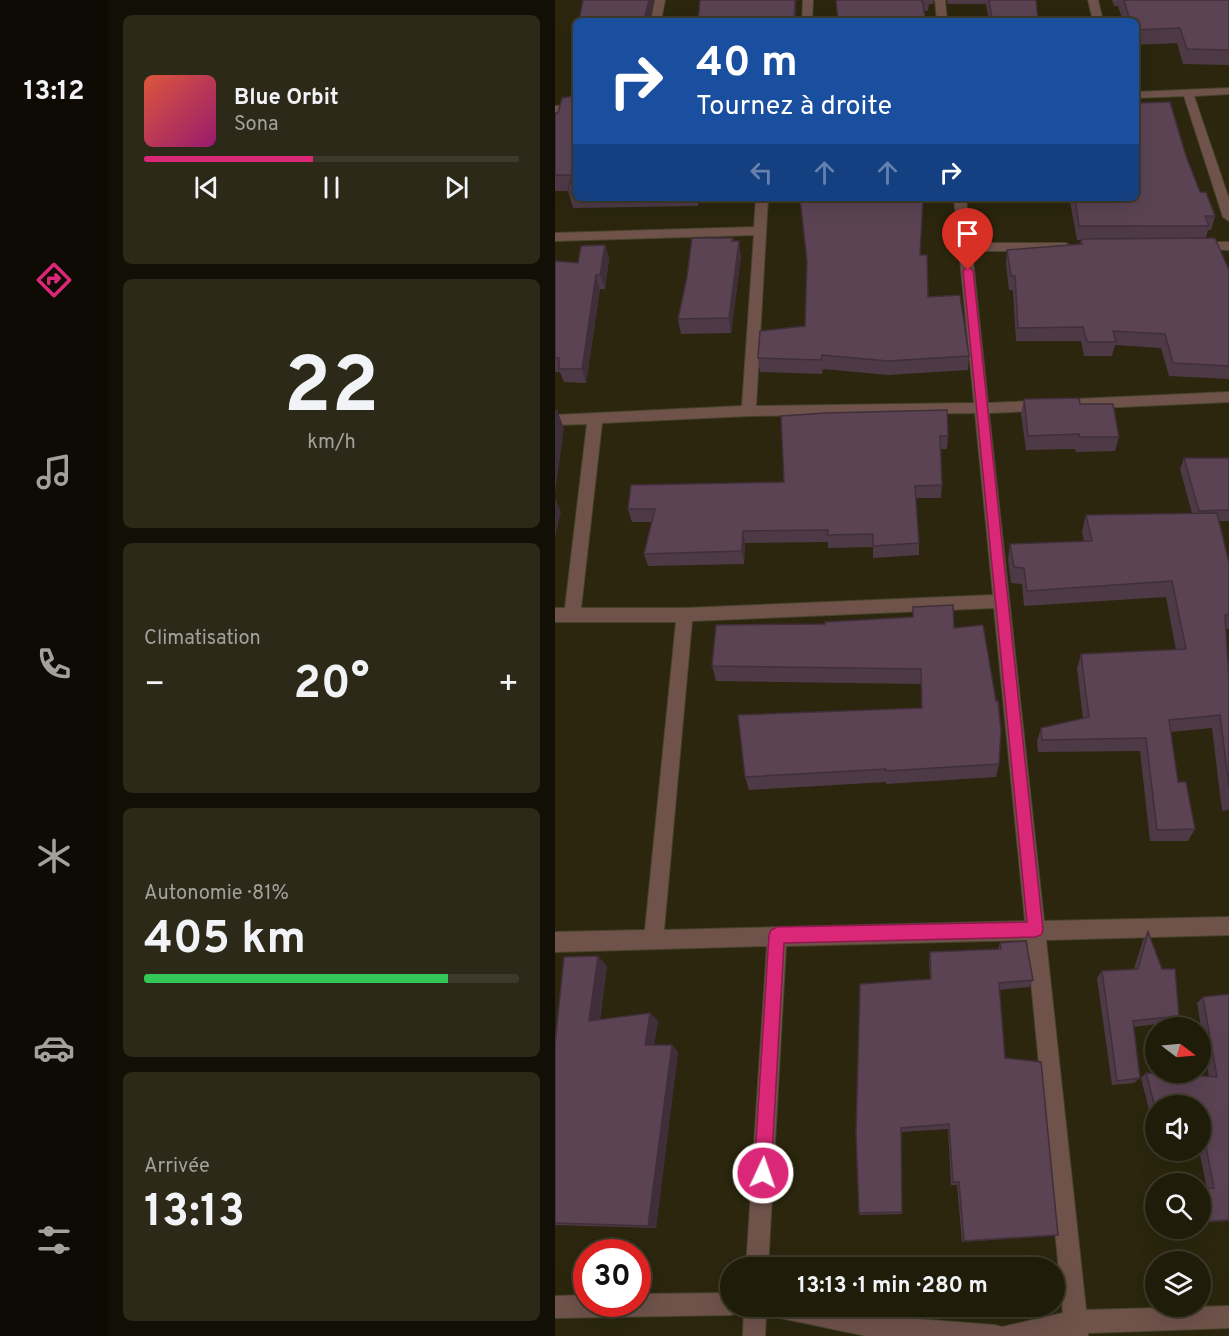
<!DOCTYPE html>
<html lang="fr">
<head>
<meta charset="utf-8">
<style>
	body { margin:0; font-family:Overpass,sans-serif; background:#2d2918; color:#f1f3f6; height:100vh; display:flex; flex-direction:column; font-size:22px; white-space:nowrap }
	* { box-sizing:border-box; margin:0 }
	p { font-size:20px; color:#a2a19c }
	.icon { flex:none; width:33px; height:33px; fill:none; stroke:currentColor; stroke-width:2; stroke-linecap:round; stroke-linejoin:round }
	.map { position:relative; flex:1; overflow:hidden }
	.side { display:flex; flex-direction:column; gap:15px; padding:15px; background:#120f06; width:447px }
	.side>* { flex:none }
	.top-card { position:absolute; left:18px; top:18px; width:566px; height:183px; border-radius:9px; box-shadow:0 6px 24px #0002,0 0 0 2px #3d3a2b; background:#1a4fa0; color:#fff; overflow:hidden }
	.needle { width:39px; rotate:106deg }
	.controls { position:absolute; left:590px; top:1017px; display:grid; gap:12px }
	.controls a { display:grid; place-items:center; width:66px; height:66px; border-radius:50%; background:#201c0a; box-shadow:0 6px 24px #0002,0 0 0 2px #3d3a2b; font-size:30px }
	.speed { position:absolute; left:18px; top:1239px; display:flex; gap:12px; font-size:30px; font-weight:700; text-align:center }
	.speed>* { display:grid; place-content:center; width:78px; height:78px; border-radius:50%; background:#201c0a; box-shadow:0 6px 24px #0002,0 0 0 2px #3d3a2b; line-height:1 }
	.speed .limit { border:9px solid #d22; background:#fff; color:#111 }
	.pin { position:absolute; display:grid; place-items:center; width:51px; height:51px; color:#fff; margin:-62px -26px; border-radius:50% 50% 50% 0; rotate:-45deg; box-shadow:0 0 6px #0007 }
	.pin .icon { rotate:45deg }
	.me { position:absolute; width:66px; margin:-33px; rotate:3deg; stroke-linejoin:round; filter:drop-shadow(0 0 4px #0008) }
	.turn { display:flex; align-items:center; gap:21px; height:126px; padding:0 24px; font-size:27px }
	.turn .icon { width:78px; height:78px; stroke-width:2.5 }
	.turn b { display:block; font-size:42px; line-height:51px }
	.lanes { display:flex; align-items:center; height:57px; padding:0 24px; background:#0003; justify-content:center; gap:30px; direction:ltr }
	.lanes .off { opacity:.35 }
	.big { font-size:45px; font-weight:700; line-height:1.1 }
	.side .widget { flex:1; display:flex; flex-direction:column; justify-content:center; gap:9px; min-width:0; padding:0 21px; border-radius:9px; background:#2d2918 }
	.side .dial { align-items:center; gap:0 }
	.dial b { font-size:78px; line-height:1 }
	.song { display:flex; align-items:center; gap:18px }
	.cover { width:72px; height:72px; border-radius:9px; background:linear-gradient(135deg,hsl(10 70% 55%),hsl(320 70% 35%)) }
	.played { height:6px; border-radius:3px; background:linear-gradient(90deg,#db2777 45%,#3d3a2b 45%) }
	.keys { display:flex; justify-content:space-around; direction:ltr }
	.heat { display:flex; justify-content:space-between; align-items:center; font-size:33px; direction:ltr }
	.charge { height:9px; border-radius:4px; background:linear-gradient(90deg,#34c759 81%,#3d3a2b 0) }
	.trip { position:absolute; left:165px; top:1257px; width:345px; height:60px; border-radius:30px; background:#201c0a; box-shadow:0 6px 24px #0002,0 0 0 2px #3d3a2b; font-weight:700; line-height:60px; text-align:center }
	main { display:flex; flex:1; min-height:0 }
	.tab-bar { display:flex; flex-direction:column; width:108px; justify-content:space-around; align-items:center; background:#0d0b04; color:#a2a19c }
	.tab-bar .icon { width:42px; height:42px }
	.tab-bar .on { color:#db2777 }
	.tab-bar b { font-size:27px; color:#f1f3f6 }
	.map>svg:first-child { display:block }
	.lines { fill:none; stroke-linecap:round; stroke-linejoin:round }
	.minor-casing { stroke:#48442c; stroke-width:2 }
	.minor { fill:#6f534b; fill-rule:evenodd }
	.wall { fill:#4e3a47 }
	.shaded-wall { fill:#402f3a }
	.building { fill:#5b4353; stroke:#402f3a; stroke-width:1.5 }
	.route { fill:#db2777; stroke:#8e194d; stroke-width:1.5 }
</style>
</head>
<body>
<main>
<nav class="tab-bar">
<b>13:12</b>
<svg class="icon on" aria-label="directions" viewBox="0 0 24 24"><path d="M12 3l9 9-9 9-9-9zM9 14v-3h6M13 9l2 2-2 2"/></svg>
<svg class="icon" aria-label="music" viewBox="0 0 24 24"><path d="M9 18V5l10-2v13"/><circle cx="6" cy="18" r="3"/><circle cx="16" cy="16" r="3"/></svg>
<svg class="icon" aria-label="phone" viewBox="0 0 24 24"><path d="M5 4h4l2 5-3 2q2 4 5 5l2-3 5 2v4C11 20 4 13 5 4z"/></svg>
<svg class="icon" aria-label="climate" viewBox="0 0 24 24"><path d="M12 3v18M4 7l16 10M4 17L20 7"/></svg>
<svg class="icon" aria-label="car" viewBox="0 0 24 24"><path d="M5 17H2v-5l4-1 3-4h7l3 4 3 1v5h-3M9 17h6M6 11h13"/><circle cx="7" cy="17" r="2"/><circle cx="17" cy="17" r="2"/></svg>
<svg class="icon" aria-label="filters" viewBox="0 0 24 24"><path d="M4 7h16M4 17h16"/><circle cx="9" cy="7" r="2"/><circle cx="15" cy="17" r="2"/></svg>
</nav>
<section class="side">
<div class="widget">
<div class="song"><i class="cover"></i><div><b>Blue Orbit</b><p>Sona</p></div></div>
<div class="played"></div>
<div class="keys"><svg class="icon" aria-label="previous" viewBox="0 0 24 24"><path d="M18 5L8 12l10 7zM5 5v14"/></svg><svg class="icon" aria-label="pause" viewBox="0 0 24 24"><path d="M8 5v14M16 5v14"/></svg><svg class="icon" aria-label="next" viewBox="0 0 24 24"><path d="M6 5l10 7-10 7zM19 5v14"/></svg></div>
</div>
<div class="widget dial"><b>22</b><p>km/h</p></div>
<div class="widget"><p>Climatisation</p>
<div class="heat"><a>−</a><b class="big">20°</b><a>+</a></div>
</div>
<div class="widget"><p>Autonomie · 81%</p><b class="big">405 km</b><div class="charge"></div></div>
<div class="widget"><p>Arrivée</p><b class="big">13:13</b></div>
</section>
<div class="map">
<svg width="674" height="1336" viewBox="0 0 674 1336">
	<rect width="100%" height="100%" fill="#2b260d"/>
	<g class="lines">
		<defs>
			<g id="minor">
				<path d="M100,0H110L106,21H96Z"/>
				<path d="M248,0H258L257,21H247Z"/>
				<path d="M380,0H390L392,21H382Z"/>
				<path d="M533,0H543L548,21H538Z"/>
				<path d="M674,88V94L639,96L674,199V221L668,217L629,96L580,98V92Z"/>
				<path d="M21,105V111L0,112V106Z"/>
				<path d="M201,198H213L201,406L419,403L399,198H411L416,243H511L517,247L511,251H417L433,403L674,392V402L434,413L489,921L674,917V935L491,940L531,1310L674,1306V1328L533,1333V1336H311L211,1315L210,1336H188L189,1306H277L323,1316L440,1325L447,1327L508,1313L472,940L231,946L213,1268H191L212,946L0,952V932L90,930L121,622H0V608H10L32,424L0,425V415L187,406L199,235L0,241V233L199,227ZM420,413L438,595L130,608H26L47,423L194,416ZM439,608L470,921L109,930L137,621Z"/>
				<path d="M642,242H674V250L638,249L636,246L638,243Z"/>
				<path d="M176,1293V1306H186L184,1312L176,1315L0,1318V1296L32,1295V1304H82V1294Z"/>
			</g>
		</defs>
		<use href="#minor" class="minor-casing"/>
		<use href="#minor" class="minor"/>
	</g>
	<g class="wall">
		<path d="M281,0H379L378,4H374L373,11Z"/>
		<path d="M392,0H481L483,21H434L431,4H393Z"/>
		<path d="M557,0H674V65L628,64L622,43L580,45V21H568L563,6H559Z"/>
		<path d="M21,36V70H20L17,57Z"/>
		<path d="M21,92V198H144L143,206L18,208L13,191H0V114L3,113L18,96Z"/>
		<path d="M631,156L645,192L660,216L656,230H653L651,238L674,270V379L614,376L606,348L560,345L557,356H529L526,341H461L458,290H454L451,264L452,250L525,244L526,240H522L516,207L514,198H580Z"/>
		<path d="M245,198L365,255L373,297L414,356L413,370L333,375L268,369L267,374L205,372L203,358L250,326L252,265Z"/>
		<path d="M178,238L179,241L186,256L176,333L126,334L123,319Z"/>
		<path d="M50,245L54,259L50,289H45L31,383L9,382L5,372H0V261L23,263Z"/>
		<path d="M469,399L525,404L564,437L560,451L521,452L520,449L471,450L466,414Z"/>
		<path d="M226,416L393,436L392,449H385L387,485L386,498H361L364,543V555L318,558V547L273,548V542L190,543L189,564L93,566L89,554L97,522H77L73,509L229,482Z"/>
		<path d="M629,458H674V521H664L674,563V629H671L674,679V810L667,811L657,728L615,732L623,782L640,829L633,841H595L585,751L483,752L482,741L486,728L528,719L522,668L526,654L621,650L611,597L469,606L467,584L456,583L453,560L455,544L529,541L527,531L531,515L637,513L625,469Z"/>
		<path d="M399,628L444,764L441,777L331,784V782L194,790L190,777L366,708V684L161,681L157,666Z"/>
		<path d="M593,932L624,1016L617,1022L579,1027L585,1078L579,1083L557,1085L542,978L547,971L579,969L588,940Z"/>
		<path d="M445,943L478,980L474,987L444,990L450,1058L503,1235L498,1236L407,1242L402,1185H396L393,1129L346,1132L347,1214L305,1215L304,1213L375,979L374,960L375,952L443,949Z"/>
		<path d="M52,966L45,1020L103,1021L99,1045H117L123,1052L101,1228L0,1225V1044Z"/>
		<path d="M674,994V1221L645,1223V1189H652L644,1150H645V1106H600V1133L586,1078L591,1073L654,1077L642,1003L648,997Z"/>
	</g>
	<g class="shaded-wall">
		<path d="M94,0H99L95,21H89Z"/>
		<path d="M240,0H241V21H239Z"/>
		<path d="M184,241L186,256L176,333L174,318Z"/>
		<path d="M50,245L54,259L50,289L45,275Z"/>
		<path d="M41,275L45,289L31,383L27,369Z"/>
		<path d="M2,410L9,428L0,494V425Z"/>
		<path d="M0,498L6,512L0,538Z"/>
		<path d="M188,531L190,543L189,564L187,551Z"/>
		<path d="M43,956L52,966L43,1029L34,1021Z"/>
		<path d="M95,1013L103,1021L98,1052L90,1045Z"/>
		<path d="M117,1045L123,1052L101,1228L93,1226Z"/>
	</g>
	<g class="building">
		<path d="M28,0H94L89,21H24Z"/>
		<path d="M145,0H240L239,21H143Z"/>
		<path d="M281,0H367L371,21H283Z"/>
		<path d="M434,0H481L483,21L437,19Z"/>
		<path d="M569,0H674V50L632,49L625,28L580,30V21H575Z"/>
		<path d="M21,36V56L17,57Z"/>
		<path d="M19,92H21V192H13L17,175H0V114L3,113L7,98L18,96Z"/>
		<path d="M615,102L631,156L645,192H651L660,216H650L654,226H524L520,198H580V103Z"/>
		<path d="M245,198H368L365,255H372L373,297L405,295L414,356L333,361L267,355L266,360L203,358L205,331L250,326L252,261Z"/>
		<path d="M137,238H178L177,241H184L174,318L123,319L132,277Z"/>
		<path d="M660,238L674,270V366L618,363L610,334L558,331L561,342H532L528,327L463,328L460,276H456L452,250L527,244L526,239Z"/>
		<path d="M50,245L45,275H41L27,369H4V358H0V261L23,263L26,246Z"/>
		<path d="M524,398L525,404H558L564,437H524V434L473,436L469,399Z"/>
		<path d="M2,410L0,425V411Z"/>
		<path d="M392,410L393,436H385L387,485L360,486L364,543L318,546V534L272,535L273,530L188,531L187,551L89,554L100,509H73L76,485L229,482L226,416L271,413Z"/>
		<path d="M629,458H674V510L644,511Z"/>
		<path d="M662,513L674,563V614L670,615L674,679V787L665,715L614,720L623,782H631L640,829L602,830L591,738L487,740L486,728L534,717L526,654L631,649L617,581L472,591L469,568L459,567L455,544L537,541L531,515Z"/>
		<path d="M398,605L399,628L428,625L441,701H443L446,730L444,764L331,771V769L190,777L183,715L367,708L366,669L157,666L161,625L270,624V622L358,617V607Z"/>
		<path d="M593,932L607,969H620L624,1016L578,1021L585,1078L562,1081L547,971L583,969Z"/>
		<path d="M471,941L478,980L444,983L450,1058L486,1062L503,1235L409,1241L404,1182H398L394,1124L346,1128L347,1212L304,1213L301,1134L305,984L376,979L375,952L446,949L445,943Z"/>
		<path d="M43,956L34,1021L95,1013L90,1045H117L93,1226L0,1223V1044L9,957Z"/>
		<path d="M674,994V1220L645,1222V1189L659,1188L649,1137L645,1138V1106H600V1107L591,1073L662,1077L648,997Z"/>
	</g>
	<path class="route" d="M413,267L418,270L488,930L486,935L480,937L229,943L216,1173L214,1179L208,1181L201,1179L199,1173L214,935L216,930L222,927L472,922L408,270Z"/>
</svg>
<div class="controls">
<a><svg class="needle" viewBox="-14 -14 28 28"><path d="M0-13l5 13h-10z" fill="#e53935"/><path d="M0 13l5-13h-10z" fill="#a2a19c"/></svg></a>
<a><svg class="icon" aria-label="sound" viewBox="0 0 24 24"><path d="M4 9h4l5-4v14l-5-4H4zM17 9q2 3 0 6"/></svg></a>
<a><svg class="icon" aria-label="search" viewBox="0 0 24 24"><circle cx="10" cy="10" r="6"/><path d="M15 15l6 6"/></svg></a>
<a><svg class="icon" aria-label="layers" viewBox="0 0 24 24"><path d="M12 4l9 5-9 5-9-5zM3 14l9 5 9-5"/></svg></a>
</div>
<div class="speed"><div class="limit">30</div></div>
<div class="pin" style="left:413px;top:270px;background:#d93025"><svg class="icon" aria-label="arrive" viewBox="0 0 24 24"><path d="M6 21V4h12l-3 4 3 4H6"/></svg></div>
<svg class="me" style="left:208px;top:1173px" viewBox="-20 -20 40 40"><circle r="17" fill="#db2777" stroke="#fff" stroke-width="3"/><path d="M0-11L8 9 0 5-8 9z" fill="#fff"/></svg>
<div class="trip">13:13 · 1 min · 280 m</div>
<div class="top-card">
<div class="turn"><svg class="icon" aria-label="right" viewBox="0 0 24 24"><path d="M7 20v-9h11M14 6l5 5-5 5"/></svg><div><b>40 m</b>Tournez à droite</div></div>
<div class="lanes"><svg class="icon off" aria-label="left" viewBox="0 0 24 24"><path d="M17 20v-9H6M10 6l-5 5 5 5"/></svg><svg class="icon off" aria-label="ahead" viewBox="0 0 24 24"><path d="M12 20V5M6 11l6-6 6 6"/></svg><svg class="icon off" aria-label="ahead" viewBox="0 0 24 24"><path d="M12 20V5M6 11l6-6 6 6"/></svg><svg class="icon" aria-label="right" viewBox="0 0 24 24"><path d="M7 20v-9h11M14 6l5 5-5 5"/></svg></div>
</div>
</div>
</main>
</body>
</html>
